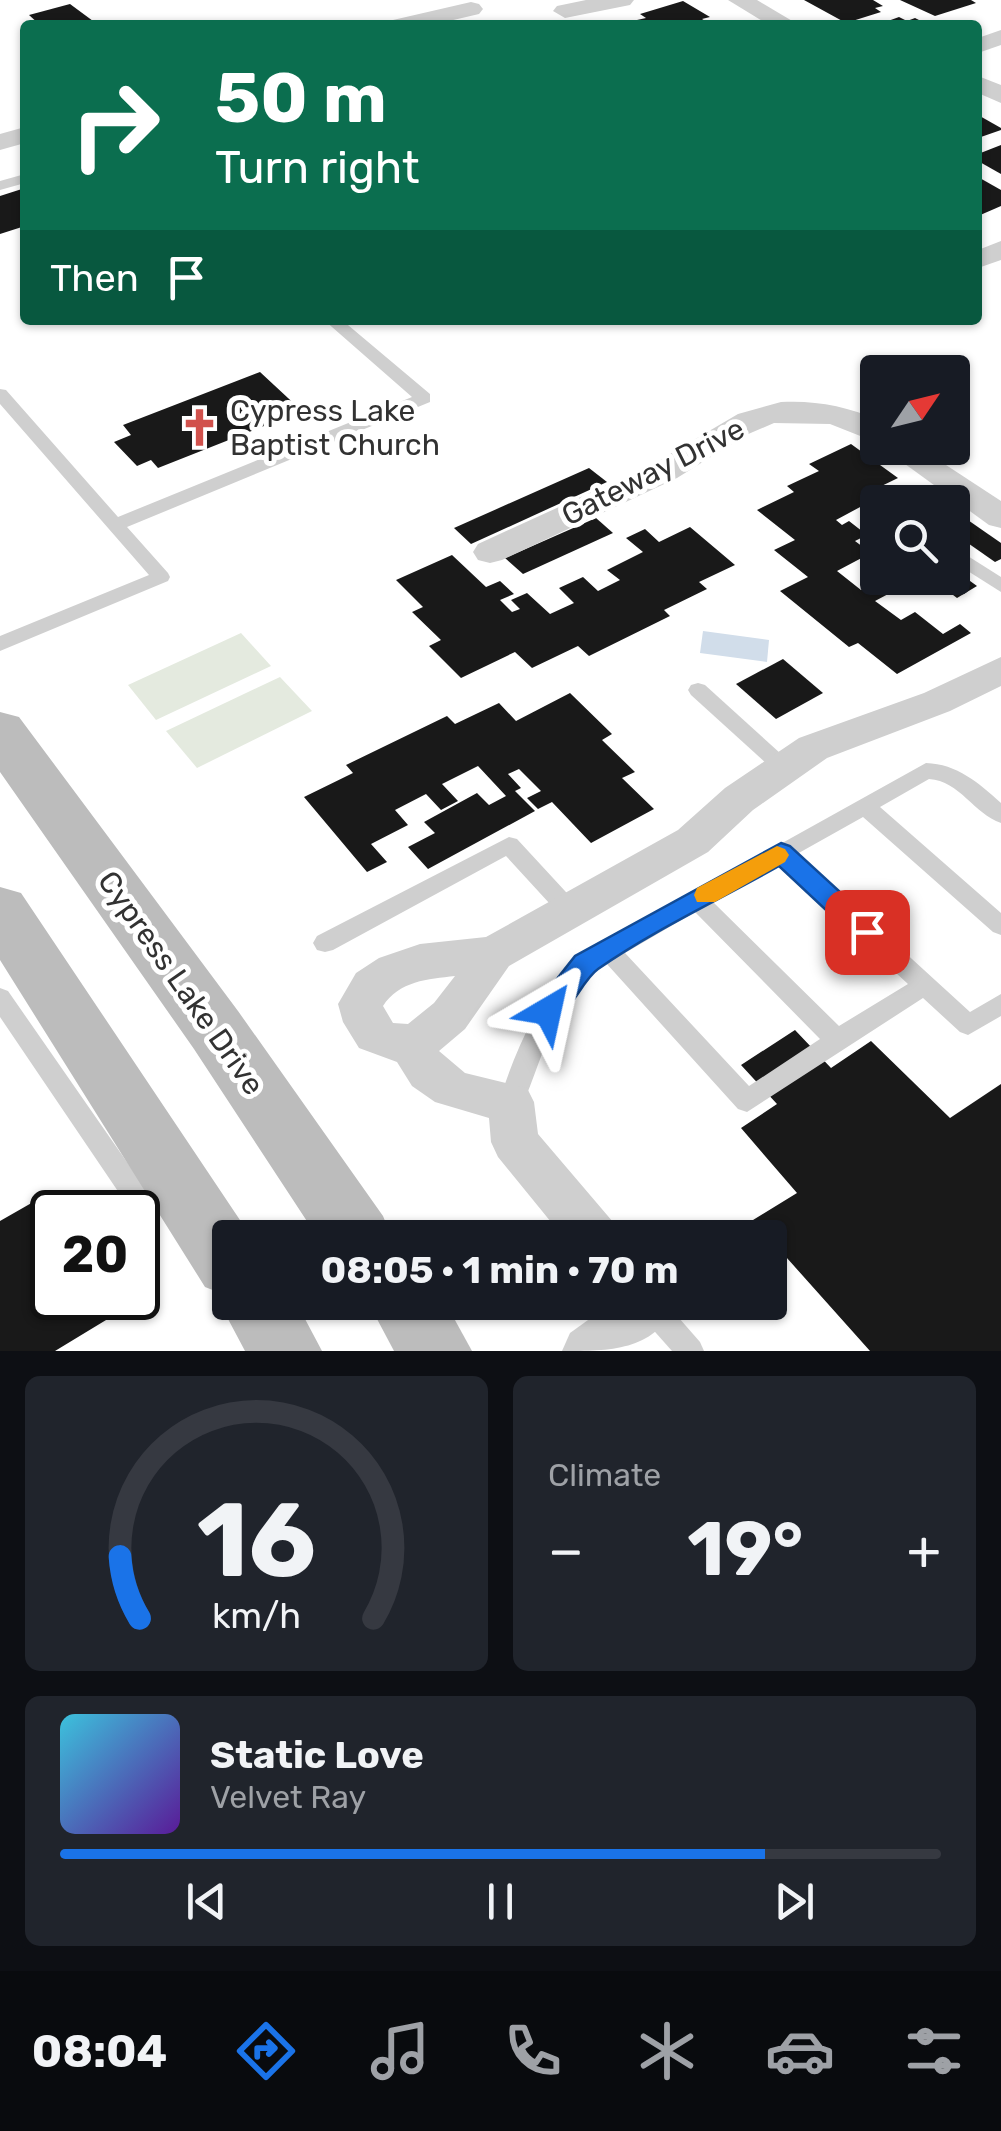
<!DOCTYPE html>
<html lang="en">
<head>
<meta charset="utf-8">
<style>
	body { margin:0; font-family:Rubik,sans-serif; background:#20242c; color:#f1f3f6; height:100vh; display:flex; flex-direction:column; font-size:38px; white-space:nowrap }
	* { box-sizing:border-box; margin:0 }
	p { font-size:32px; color:#9ea1a6 }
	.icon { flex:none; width:55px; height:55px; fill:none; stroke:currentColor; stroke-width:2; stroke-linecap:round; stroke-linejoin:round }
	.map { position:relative; height:1351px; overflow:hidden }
	.side { display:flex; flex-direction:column; gap:25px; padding:25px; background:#0d0f14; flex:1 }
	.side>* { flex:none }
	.banner { position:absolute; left:20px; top:20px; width:962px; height:305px; border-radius:10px; box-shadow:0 2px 8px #0004; background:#0b6e4f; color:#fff; overflow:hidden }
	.needle { width:65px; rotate:55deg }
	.controls { position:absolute; left:860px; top:355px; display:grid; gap:20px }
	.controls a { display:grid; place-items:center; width:110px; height:110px; border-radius:10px; background:#171b24; box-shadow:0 2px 8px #0004; font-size:50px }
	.speed { position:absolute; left:30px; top:1190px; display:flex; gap:20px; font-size:50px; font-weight:700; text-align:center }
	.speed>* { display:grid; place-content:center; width:130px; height:130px; border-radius:50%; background:#171b24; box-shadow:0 2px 8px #0004; line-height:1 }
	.speed .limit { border:5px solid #111; border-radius:15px; background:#fff; color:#111 }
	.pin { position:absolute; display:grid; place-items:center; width:85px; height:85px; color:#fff; margin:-42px; border-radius:20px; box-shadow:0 5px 15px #0006 }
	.me { position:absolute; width:110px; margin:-55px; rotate:36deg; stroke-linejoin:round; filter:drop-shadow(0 0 8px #0008) }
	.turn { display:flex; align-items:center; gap:35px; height:210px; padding:0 30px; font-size:45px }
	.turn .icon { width:130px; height:130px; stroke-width:2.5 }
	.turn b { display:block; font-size:70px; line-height:85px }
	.then { display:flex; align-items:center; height:95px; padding:0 30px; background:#0003; gap:20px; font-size:38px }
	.big { font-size:75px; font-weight:700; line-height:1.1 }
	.side .tile { flex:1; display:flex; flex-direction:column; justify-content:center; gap:15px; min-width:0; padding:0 35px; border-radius:15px; background:#20242c }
	.side .dial { align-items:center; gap:0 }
	.dial svg { height:260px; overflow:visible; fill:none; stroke:#363941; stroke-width:7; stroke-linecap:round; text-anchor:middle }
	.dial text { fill:#f1f3f6; stroke:none }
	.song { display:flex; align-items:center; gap:30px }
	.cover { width:120px; height:120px; border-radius:15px; background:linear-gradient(135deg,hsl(190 70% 55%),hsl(270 70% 35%)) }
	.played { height:10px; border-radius:5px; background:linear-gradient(90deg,#1a73e8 80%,#363941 80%) }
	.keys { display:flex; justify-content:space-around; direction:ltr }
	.heat { display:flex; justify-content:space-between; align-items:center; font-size:55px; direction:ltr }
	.side .tiles { flex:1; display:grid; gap:25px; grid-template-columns:1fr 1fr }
	.tile:last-child { grid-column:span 2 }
	.trip { position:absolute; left:212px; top:1220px; width:575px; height:100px; border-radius:10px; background:#171b24; box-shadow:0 2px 8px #0004; font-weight:700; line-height:100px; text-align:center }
	.tabs { display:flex; height:160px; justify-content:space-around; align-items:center; background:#090b0e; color:#9ea1a6 }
	.tabs .icon { width:70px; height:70px }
	.tabs .selected { color:#1a73e8 }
	.tabs b { font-size:45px; color:#f1f3f6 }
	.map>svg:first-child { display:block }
	.green { fill:#e4eadf }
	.water { fill:#d1ddea }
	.building { fill:#191919 }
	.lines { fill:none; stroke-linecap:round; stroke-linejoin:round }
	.service { fill:#cfcfcf; fill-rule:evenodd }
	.minor { fill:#cfcfcf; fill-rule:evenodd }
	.secondary { fill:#bcbcbc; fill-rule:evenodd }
	.route { fill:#1a73e8; stroke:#114b97; stroke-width:2.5 }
	.slow { fill:#f59e0b }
	.labels { text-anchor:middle; stroke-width:10; stroke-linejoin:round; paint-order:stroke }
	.poi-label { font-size:30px; fill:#323232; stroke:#fff; text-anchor:start }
	.street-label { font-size:30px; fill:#323232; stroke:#fff }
</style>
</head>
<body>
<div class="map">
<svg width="1001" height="1351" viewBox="0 0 1001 1351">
	<rect width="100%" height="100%" fill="#fff"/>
	<g class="green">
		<path d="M241,633L271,666L156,720L128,685Z"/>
		<path d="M280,677L312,711L197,768L166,731Z"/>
	</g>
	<path class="water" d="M703,631L769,640L767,662L700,653Z"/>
	<g class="building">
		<path d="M804,0H873L883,6L875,8L881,12L846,23Z"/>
		<path d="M900,0H971L976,3L935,16Z"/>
		<path d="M683,1L710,17L702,19L710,24L645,25L637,20L646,18L640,14Z"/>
		<path d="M70,4L93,21L40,25L29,15Z"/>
		<path d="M899,17L907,21L915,18L929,25H877Z"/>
		<path d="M978,115L1001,128V130L978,138Z"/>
		<path d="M1001,145V174L978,161V154Z"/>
		<path d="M978,177L1001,190V206L978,216Z"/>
		<path d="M25,188V226L0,234V196Z"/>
		<path d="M260,372L302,411L158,468L151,460L137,466L114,442L131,435L123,425Z"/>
		<path d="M851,444L898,478L865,494L878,503V510L871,513L862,506L836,520L842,525L849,521L867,535L855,541L871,553L837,571L861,590L878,581L892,592L875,601L901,620L915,612L943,634L960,624L971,633L897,674L858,643L849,647L780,591L808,577L774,550L795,540L757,510L794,492L787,486L819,471L809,464Z"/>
		<path d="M589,468L607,482L471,544L454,528Z"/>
		<path d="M920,487L943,502H910L901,497Z"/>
		<path d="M952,509L1001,543V559L995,562L952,532Z"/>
		<path d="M596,518L613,533L523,574L505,558Z"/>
		<path d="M690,527L735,565L699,582L707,589L664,610L670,616L589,656L578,646L532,668L515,652L461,678L429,646L441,640L412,612L423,607L396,580L452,555L486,587L500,581L514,594L500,600L512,612L520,609L511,600L527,593L550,614L574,603L559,588L583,577L598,591L620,580L607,570L643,552L626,538L645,529L659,542Z"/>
		<path d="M952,568L977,586L957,598L936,582L923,589L908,578H952Z"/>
		<path d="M783,659L823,693L776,719L736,684Z"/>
		<path d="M570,693L612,734L602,740L635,772L622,778L654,809L591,843L552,802L538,809L527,798L541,791L519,769L508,774L521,788L515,791L535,811L428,869L408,847L435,833L424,822L477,793L489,805L506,796L478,766L442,784L458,801L441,810L426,794L395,810L408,825L371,844L387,862L367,872L304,797L353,773L346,765L447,716L455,724L499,703L516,721Z"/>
		<path d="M795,1030L831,1068L871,1041L950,1118L1001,1084V1351H870L753,1220L797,1193L741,1128L777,1104L741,1065Z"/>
		<path d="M42,1197L52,1215V1298H100L111,1317L55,1351H0V1221Z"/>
	</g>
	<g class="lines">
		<g class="service">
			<path d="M25,174V183L0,190V181Z"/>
			<path d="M324,320H342L430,394V402L127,527L168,573L170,577L168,581L0,651V636L149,575L0,404V389L6,390L118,517L412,397Z"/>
			<path d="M952,546L1001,577V592L952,561Z"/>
			<path d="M698,683L705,685L791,763L795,768L791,773H777L691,695L688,690L691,685Z"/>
			<path d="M926,763C957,764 979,783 1001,803V823C974,814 960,781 929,779L880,807L1001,913V935L993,932L863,817L797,854L970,1012L1001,994V1016L968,1035L960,1032L923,998L747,1112L738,1109L606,963C553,994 544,1059 520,1110L511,1113L502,1110L499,1102C516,1048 538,999 577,957ZM779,865L908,984L839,1026L713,902ZM695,912L820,1039L749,1086L625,953Z"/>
			<path d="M509,837L517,839L577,904L580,910L577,916L569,919L561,916L506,856L333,950L325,952L317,950L313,943L317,936Z"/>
			<path d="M0,988L8,991L154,1201L158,1209L154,1217L145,1221L138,1218V1212H132L0,1017Z"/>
			<path d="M638,1302H665L700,1342L704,1351H672L640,1315Z"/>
		</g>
		<g class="minor">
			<path d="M586,0H634L630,5L565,18L553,11L557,6Z"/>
			<path d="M728,0H757L799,25H769Z"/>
			<path d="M471,2L479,4L483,9L479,14L432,25H389L393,20Z"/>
			<path d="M1001,30V45L978,53V38Z"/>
			<path d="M978,76L1001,85V103L978,93Z"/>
			<path d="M25,127V143L0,150V134Z"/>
			<path d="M1001,241V260L978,268V250Z"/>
			<path d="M781,402C814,400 847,406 878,420V443L830,424L774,423L746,435L677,478L502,560L490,563L478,560L473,552L478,544L653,464L738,414Z"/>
			<path d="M883,448H920L1001,501V528L989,525Z"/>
			<path d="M1001,657V686L950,711L827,758L753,810L708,852L509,966L465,1029L439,1051L465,1073L527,1088L534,1102L538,1134L613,1222L620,1238H564L498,1157L491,1142L489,1118L435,1102L412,1086L397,1062L359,1048L343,1022L338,1004L356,973L379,958L420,944L486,937L678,830L725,788L799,738L924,693ZM455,976L434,1003L408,1024L393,1023L383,1006C399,981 428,979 455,976Z"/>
			<path d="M613,1302H674L675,1306C653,1351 610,1351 562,1351L570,1333Z"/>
		</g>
		<g class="secondary">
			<path d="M0,712L19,717L238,1011L383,1216L392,1238H318L194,1049L0,772Z"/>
			<path d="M0,887L21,893L252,1238H230V1302H296L322,1351H245L219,1302L223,1294L205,1287L0,960Z"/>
			<path d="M368,1302H445L472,1351H394Z"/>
		</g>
	</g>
	<path class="route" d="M781,843L790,846L876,925L880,932L876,940L867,943L858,940L779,866C719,900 654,930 598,969C578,983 567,1029 538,1019L534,1011L538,1003L575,956Z"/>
	<path class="slow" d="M777,846L785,849L789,855L785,862L715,902H697L694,895L697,888Z"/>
	<defs>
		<symbol id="church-bare" viewBox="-9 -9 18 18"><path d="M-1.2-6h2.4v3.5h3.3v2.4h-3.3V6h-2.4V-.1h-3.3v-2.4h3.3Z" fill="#d1514c" stroke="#fff" stroke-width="2.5" paint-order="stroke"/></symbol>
	</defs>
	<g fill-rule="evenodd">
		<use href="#church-bare" x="172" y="400" width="55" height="55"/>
	</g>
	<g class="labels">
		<g class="poi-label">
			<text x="230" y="421">Cypress Lake<tspan x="230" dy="34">Baptist Church</tspan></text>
		</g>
		<g class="street-label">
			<text transform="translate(653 472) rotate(-27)" y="10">Gateway Drive</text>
			<text transform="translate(181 983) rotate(55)" y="10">Cypress Lake Drive</text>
		</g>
	</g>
</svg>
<div class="controls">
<a><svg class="needle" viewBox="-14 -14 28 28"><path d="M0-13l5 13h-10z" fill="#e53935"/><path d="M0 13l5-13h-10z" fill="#9ea1a6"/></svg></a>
<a><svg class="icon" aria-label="search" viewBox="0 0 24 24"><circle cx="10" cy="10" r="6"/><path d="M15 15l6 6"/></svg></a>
</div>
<div class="speed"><div class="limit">20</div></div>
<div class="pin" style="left:867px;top:932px;background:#d93025"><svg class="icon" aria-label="arrive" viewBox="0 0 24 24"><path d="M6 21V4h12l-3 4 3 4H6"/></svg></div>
<svg class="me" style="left:548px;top:1011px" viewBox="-20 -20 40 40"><path d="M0-17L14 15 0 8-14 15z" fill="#1a73e8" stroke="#fff" stroke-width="4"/></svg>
<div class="trip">08:05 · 1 min · 70 m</div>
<div class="banner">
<div class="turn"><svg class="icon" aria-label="right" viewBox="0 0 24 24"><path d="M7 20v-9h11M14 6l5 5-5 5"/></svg><div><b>50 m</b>Turn right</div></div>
<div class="then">Then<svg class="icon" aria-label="arrive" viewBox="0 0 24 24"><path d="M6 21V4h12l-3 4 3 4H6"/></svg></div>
</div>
</div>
<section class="side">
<div class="tiles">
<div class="tile dial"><svg viewBox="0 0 100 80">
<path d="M14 69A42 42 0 1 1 86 69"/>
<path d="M14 69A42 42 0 0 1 8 50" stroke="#1a73e8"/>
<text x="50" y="56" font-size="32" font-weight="700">16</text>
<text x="50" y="72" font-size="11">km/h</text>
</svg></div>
<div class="tile"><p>Climate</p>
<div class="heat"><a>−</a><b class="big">19°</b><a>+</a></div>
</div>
<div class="tile">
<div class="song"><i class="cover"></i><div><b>Static Love</b><p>Velvet Ray</p></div></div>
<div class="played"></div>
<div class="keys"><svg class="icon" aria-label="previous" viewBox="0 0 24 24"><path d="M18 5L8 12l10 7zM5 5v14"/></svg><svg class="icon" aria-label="pause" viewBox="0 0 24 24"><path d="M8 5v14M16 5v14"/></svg><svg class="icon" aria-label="next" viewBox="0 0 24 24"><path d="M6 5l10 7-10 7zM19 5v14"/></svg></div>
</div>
</div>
</section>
<nav class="tabs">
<b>08:04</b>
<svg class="icon selected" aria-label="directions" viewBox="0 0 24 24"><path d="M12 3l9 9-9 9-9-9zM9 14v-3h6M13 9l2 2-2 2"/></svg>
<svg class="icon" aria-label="music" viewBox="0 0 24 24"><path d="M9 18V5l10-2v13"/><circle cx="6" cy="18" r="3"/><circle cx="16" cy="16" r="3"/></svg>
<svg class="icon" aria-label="phone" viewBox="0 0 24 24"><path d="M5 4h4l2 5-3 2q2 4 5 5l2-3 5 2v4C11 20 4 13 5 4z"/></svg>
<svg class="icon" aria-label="climate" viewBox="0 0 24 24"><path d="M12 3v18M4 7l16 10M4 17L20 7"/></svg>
<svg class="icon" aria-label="car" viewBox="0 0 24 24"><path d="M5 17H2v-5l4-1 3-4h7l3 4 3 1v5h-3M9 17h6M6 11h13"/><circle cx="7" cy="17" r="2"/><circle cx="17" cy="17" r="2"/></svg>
<svg class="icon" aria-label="filters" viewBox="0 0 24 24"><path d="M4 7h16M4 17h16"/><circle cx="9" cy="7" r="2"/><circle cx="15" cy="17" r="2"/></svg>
</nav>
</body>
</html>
